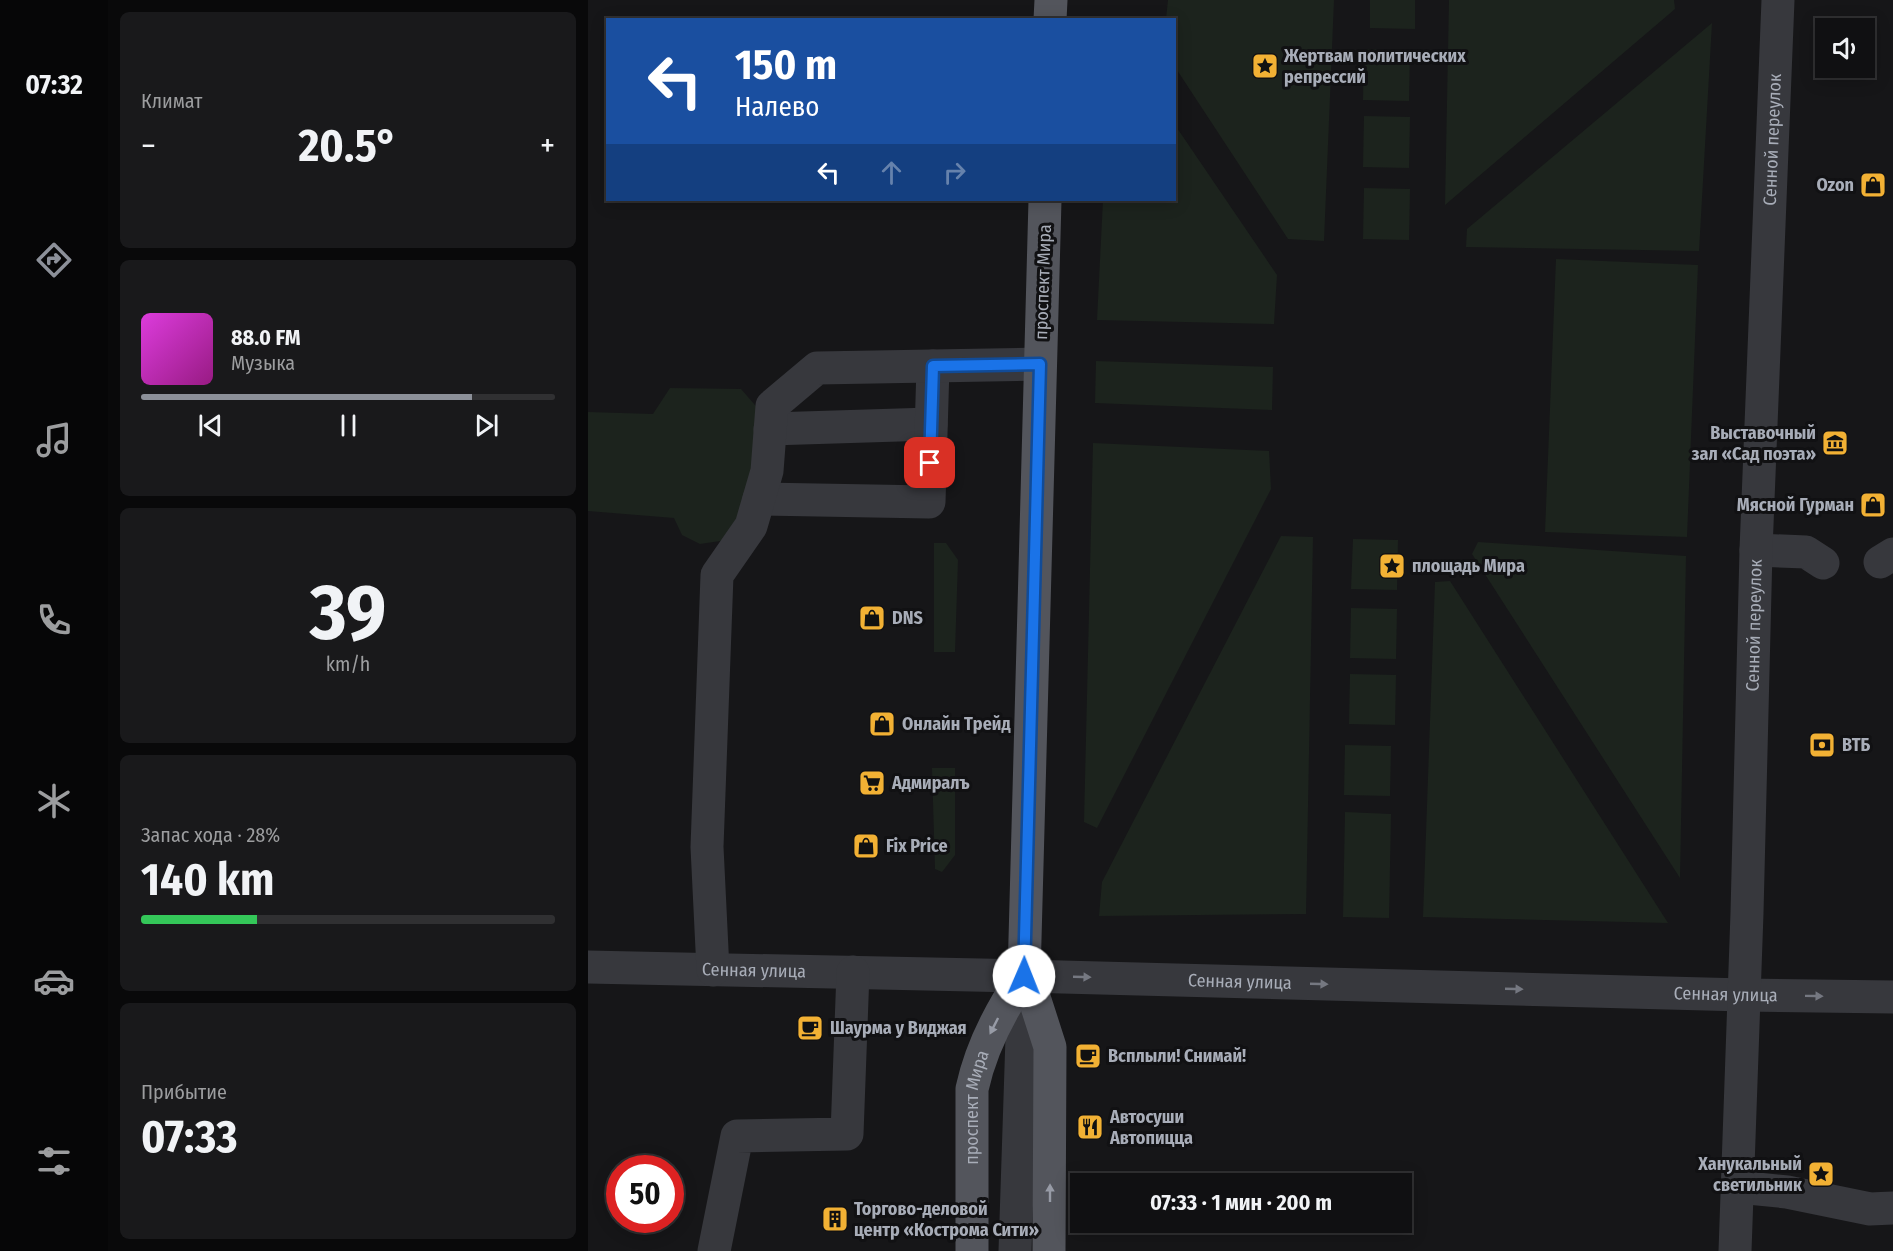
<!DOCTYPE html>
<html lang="ru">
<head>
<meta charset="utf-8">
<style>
	body { margin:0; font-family:"Fira Sans Condensed",sans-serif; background:#19191b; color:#f1f3f6; height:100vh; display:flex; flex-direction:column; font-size:22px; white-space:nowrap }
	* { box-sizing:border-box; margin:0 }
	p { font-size:20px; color:#9c9d9f }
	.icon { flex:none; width:33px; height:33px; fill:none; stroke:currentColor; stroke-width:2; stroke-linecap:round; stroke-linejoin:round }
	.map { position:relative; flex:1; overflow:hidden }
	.panel { display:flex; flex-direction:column; gap:12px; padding:12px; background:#09090a; width:480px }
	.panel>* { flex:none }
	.top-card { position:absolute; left:18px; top:18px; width:570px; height:183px; border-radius:0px; box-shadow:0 3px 15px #0003,0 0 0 2px #303032; background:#1a4fa0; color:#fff; overflow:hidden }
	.fabs { position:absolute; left:1227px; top:18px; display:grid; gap:12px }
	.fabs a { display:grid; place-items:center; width:60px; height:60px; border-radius:0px; background:#101012; box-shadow:0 3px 15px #0003,0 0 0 2px #303032; font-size:30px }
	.speed { position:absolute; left:18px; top:1155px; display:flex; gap:12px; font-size:30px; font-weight:700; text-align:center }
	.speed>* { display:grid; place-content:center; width:78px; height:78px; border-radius:50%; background:#101012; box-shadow:0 3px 15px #0003,0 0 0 2px #303032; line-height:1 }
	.speed .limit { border:9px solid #d22; background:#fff; color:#111 }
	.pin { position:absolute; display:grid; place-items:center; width:51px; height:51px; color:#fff; margin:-26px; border-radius:12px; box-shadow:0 3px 9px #0006 }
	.me { position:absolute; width:66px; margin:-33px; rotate:1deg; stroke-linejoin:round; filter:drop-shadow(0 0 4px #0008) }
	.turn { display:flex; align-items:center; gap:21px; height:126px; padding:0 30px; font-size:27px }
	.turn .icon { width:78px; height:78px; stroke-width:2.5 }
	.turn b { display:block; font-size:42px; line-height:51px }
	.lanes { display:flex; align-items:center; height:57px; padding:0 30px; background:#0003; justify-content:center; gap:30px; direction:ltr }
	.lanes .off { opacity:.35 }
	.big { font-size:45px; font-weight:700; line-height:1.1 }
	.panel .widget { flex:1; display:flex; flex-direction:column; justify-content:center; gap:9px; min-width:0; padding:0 21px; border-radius:9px; background:#19191b }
	.panel .dial { align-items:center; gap:0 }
	.dial b { font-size:78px; line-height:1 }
	.song { display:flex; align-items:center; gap:18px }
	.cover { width:72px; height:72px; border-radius:9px; background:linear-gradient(135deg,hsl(300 70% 55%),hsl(310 70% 35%)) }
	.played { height:6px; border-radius:3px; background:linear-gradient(90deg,#8c9099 80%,#303032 80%) }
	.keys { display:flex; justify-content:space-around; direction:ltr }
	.heat { display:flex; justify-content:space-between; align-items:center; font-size:33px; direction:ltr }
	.charge { height:9px; border-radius:4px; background:linear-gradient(90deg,#34c759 28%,#303032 0) }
	.trip { position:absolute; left:482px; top:1173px; width:342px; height:60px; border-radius:0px; background:#101012; box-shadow:0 3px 15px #0003,0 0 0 2px #303032; font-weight:700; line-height:60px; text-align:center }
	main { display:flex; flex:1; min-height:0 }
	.tab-bar { display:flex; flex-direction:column; width:108px; justify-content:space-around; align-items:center; background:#060607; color:#9c9d9f }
	.tab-bar .icon { width:42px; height:42px }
	.tab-bar .current { color:#8c9099 }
	.tab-bar b { font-size:27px; color:#f1f3f6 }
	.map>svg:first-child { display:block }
	.green { fill:#1c231d }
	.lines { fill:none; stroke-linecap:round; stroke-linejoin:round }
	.minor { stroke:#37383d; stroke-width:33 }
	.major { stroke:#53555c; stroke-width:33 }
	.oneway { fill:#757881 }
	.oneway2 { fill:#979ba6 }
	.route-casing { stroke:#114b97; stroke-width:15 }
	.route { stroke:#1a73e8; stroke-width:10 }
	.labels { text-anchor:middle; stroke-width:6; stroke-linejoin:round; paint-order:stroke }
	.poi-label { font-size:18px; font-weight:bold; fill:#a8adb8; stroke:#111113; text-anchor:start }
	.street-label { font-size:18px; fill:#a8adb8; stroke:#111113 }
</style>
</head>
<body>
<main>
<nav class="tab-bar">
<b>07:32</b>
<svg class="icon current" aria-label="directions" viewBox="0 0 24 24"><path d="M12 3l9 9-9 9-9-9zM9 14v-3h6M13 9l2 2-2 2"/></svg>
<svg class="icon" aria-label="music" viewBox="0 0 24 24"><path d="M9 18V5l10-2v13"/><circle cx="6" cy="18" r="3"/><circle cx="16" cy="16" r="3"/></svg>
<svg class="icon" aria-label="phone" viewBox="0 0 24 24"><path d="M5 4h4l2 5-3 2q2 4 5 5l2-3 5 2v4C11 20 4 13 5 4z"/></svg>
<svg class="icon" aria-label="climate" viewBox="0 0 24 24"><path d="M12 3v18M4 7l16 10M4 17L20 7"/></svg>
<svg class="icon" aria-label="car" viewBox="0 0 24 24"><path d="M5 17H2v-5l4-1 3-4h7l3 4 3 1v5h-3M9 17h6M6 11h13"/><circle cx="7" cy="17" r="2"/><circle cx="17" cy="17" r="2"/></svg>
<svg class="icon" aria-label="filters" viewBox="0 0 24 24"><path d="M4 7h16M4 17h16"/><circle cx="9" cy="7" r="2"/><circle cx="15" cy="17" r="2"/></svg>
</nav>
<section class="panel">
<div class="widget"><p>Климат</p>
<div class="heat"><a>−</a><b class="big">20.5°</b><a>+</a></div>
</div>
<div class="widget">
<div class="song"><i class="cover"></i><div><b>88.0 FM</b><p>Музыка</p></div></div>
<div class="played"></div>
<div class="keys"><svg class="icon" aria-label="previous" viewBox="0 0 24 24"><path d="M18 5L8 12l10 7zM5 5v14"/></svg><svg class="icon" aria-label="pause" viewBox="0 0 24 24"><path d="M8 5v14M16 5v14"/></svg><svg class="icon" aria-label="next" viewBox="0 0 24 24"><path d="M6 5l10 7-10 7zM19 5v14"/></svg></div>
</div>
<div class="widget dial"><b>39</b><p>km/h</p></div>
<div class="widget"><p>Запас хода · 28%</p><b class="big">140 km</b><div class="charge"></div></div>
<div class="widget"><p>Прибытие</p><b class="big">07:33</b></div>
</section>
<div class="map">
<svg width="1305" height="1251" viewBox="0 0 1305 1251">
	<rect width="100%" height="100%" fill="#161618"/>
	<g class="green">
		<path d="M580,0H746L736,241L700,239L587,67L586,20L578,19Z"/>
		<path d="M782,0H827V29L782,28Z"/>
		<path d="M861,0H1086L1087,9L857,205Z"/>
		<path d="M1124,23L1111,251L878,247L879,229Z"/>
		<path d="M776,49L822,50L821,101L775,100Z"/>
		<path d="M776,116L822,117L821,168L775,167Z"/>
		<path d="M587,125L689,275L686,324L509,320L515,200H586Z"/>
		<path d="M776,188L822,189L821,240L775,239Z"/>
		<path d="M968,259L1110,265L1099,537L957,532Z"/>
		<path d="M508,361L685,367L684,410L507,403Z"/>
		<path d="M82,388L153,389L173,412L160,521L139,540L112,544L94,535L86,518L0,511V412L65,414Z"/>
		<path d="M505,443L681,451L683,489L509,828L496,822Z"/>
		<path d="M693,536L725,537L718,914L511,916L514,882Z"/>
		<path d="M765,539L810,540L809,590L763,589Z"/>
		<path d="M890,542L1098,556L1092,878L884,554Z"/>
		<path d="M346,543H358L370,560L367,652H346Z"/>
		<path d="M862,581L1080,923L835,917L847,582Z"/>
		<path d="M763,608L809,609L808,659L762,658Z"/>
		<path d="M762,674L808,675L807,725L761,724Z"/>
		<path d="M757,745L803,746L802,796L756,795Z"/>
		<path d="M344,768H367V855L354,872L347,869Z"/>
		<path d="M757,812L803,814L801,918L755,917Z"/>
	</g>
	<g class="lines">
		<g class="minor">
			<path d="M182,429L343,424"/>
			<path d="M171,499L341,502L345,366"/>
			<path d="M1168,550L1218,552L1235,563"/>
			<path d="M1292,562L1305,554"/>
			<path id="s1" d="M0,967L436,976L1156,995L1305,997"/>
			<path d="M125,970L119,847L129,575L163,526L179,471L184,406L229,368L452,364"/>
			<path d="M1150,1187L1199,1192L1282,1209L1305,1208"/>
			<path d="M126,1251L149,1136L259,1134L265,972"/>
			<path d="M427,1251L436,976"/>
			<path id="s2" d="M1147,1251L1159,913L1168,550L1190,0"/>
		</g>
		<g class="major">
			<path d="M462,20L463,0"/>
			<path d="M457,200L436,976L444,991L462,1047L461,1251"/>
			<path id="s3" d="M384,1251V1089C393,1047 412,1011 436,976"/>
		</g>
	</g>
	<defs><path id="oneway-solid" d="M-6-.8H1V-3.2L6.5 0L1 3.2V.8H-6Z" transform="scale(1.5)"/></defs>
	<g class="oneway">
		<use href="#oneway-solid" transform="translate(494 977) rotate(2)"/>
		<use href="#oneway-solid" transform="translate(731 984) rotate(2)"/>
		<use href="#oneway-solid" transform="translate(926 989) rotate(2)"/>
		<use href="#oneway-solid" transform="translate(1226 996) rotate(1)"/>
	</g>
	<g class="oneway2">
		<use href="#oneway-solid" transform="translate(406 1026) rotate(117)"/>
		<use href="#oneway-solid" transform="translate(462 1193) rotate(-90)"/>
	</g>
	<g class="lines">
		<defs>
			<path id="route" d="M342,463L345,366L452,364L436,976"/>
		</defs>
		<use href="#route" class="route-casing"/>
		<use href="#route" class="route"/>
	</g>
	<defs>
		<symbol id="sight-square" viewBox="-11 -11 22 22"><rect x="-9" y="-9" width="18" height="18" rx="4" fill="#f2b134" stroke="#111113"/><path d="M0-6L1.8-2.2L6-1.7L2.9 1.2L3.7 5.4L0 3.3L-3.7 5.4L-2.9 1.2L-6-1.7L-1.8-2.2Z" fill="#111"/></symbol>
		<symbol id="shop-square" viewBox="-11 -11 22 22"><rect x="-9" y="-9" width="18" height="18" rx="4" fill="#f2b134" stroke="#111113"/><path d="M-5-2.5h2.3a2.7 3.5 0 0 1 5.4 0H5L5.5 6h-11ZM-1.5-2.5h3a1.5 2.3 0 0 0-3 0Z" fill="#111"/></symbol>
		<symbol id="museum-square" viewBox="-11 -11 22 22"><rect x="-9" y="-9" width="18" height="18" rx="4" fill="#f2b134" stroke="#111113"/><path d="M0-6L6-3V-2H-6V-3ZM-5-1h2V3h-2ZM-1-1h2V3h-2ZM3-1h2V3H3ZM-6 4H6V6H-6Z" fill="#111"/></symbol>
		<symbol id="bank-square" viewBox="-11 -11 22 22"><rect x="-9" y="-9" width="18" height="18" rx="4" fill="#f2b134" stroke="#111113"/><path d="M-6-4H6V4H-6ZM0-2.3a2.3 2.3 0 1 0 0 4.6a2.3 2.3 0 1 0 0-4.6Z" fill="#111"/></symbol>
		<symbol id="supermarket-square" viewBox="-11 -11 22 22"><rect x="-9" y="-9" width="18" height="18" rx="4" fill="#f2b134" stroke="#111113"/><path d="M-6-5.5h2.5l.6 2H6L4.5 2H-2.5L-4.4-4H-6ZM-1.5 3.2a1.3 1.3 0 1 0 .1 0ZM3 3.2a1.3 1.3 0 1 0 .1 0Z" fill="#111"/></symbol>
		<symbol id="cafe-square" viewBox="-11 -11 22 22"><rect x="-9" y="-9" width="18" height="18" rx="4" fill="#f2b134" stroke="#111113"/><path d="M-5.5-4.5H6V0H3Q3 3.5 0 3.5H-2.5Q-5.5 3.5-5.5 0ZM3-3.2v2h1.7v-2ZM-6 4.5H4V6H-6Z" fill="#111"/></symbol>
		<symbol id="restaurant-square" viewBox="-11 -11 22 22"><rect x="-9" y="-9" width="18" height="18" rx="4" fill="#f2b134" stroke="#111113"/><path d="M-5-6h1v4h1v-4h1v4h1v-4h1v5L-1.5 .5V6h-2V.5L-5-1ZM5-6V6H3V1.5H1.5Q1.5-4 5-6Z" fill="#111"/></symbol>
		<symbol id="building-square" viewBox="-11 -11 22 22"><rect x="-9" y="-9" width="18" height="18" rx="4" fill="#f2b134" stroke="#111113"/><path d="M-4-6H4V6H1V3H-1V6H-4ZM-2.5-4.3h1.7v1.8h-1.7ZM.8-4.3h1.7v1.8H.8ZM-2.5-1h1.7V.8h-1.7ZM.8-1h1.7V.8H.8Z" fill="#111"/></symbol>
	</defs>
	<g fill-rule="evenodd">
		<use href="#sight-square" x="662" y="51" width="30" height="30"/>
		<use href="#shop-square" x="1270" y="170" width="30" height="30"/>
		<use href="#museum-square" x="1232" y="428" width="30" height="30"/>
		<use href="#shop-square" x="1270" y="490" width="30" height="30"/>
		<use href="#sight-square" x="789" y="551" width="30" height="30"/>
		<use href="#shop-square" x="269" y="603" width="30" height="30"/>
		<use href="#shop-square" x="279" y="709" width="30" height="30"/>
		<use href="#bank-square" x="1219" y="730" width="30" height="30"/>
		<use href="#supermarket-square" x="269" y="768" width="30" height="30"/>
		<use href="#shop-square" x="263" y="831" width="30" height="30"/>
		<use href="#cafe-square" x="207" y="1013" width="30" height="30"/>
		<use href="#cafe-square" x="485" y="1041" width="30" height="30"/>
		<use href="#restaurant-square" x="487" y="1112" width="30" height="30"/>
		<use href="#sight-square" x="1218" y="1159" width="30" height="30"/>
		<use href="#building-square" x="232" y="1204" width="30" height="30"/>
	</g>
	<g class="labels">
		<g class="poi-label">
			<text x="696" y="62">Жертвам политических<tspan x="696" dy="21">репрессий</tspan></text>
			<text x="1266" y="191" text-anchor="end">Ozon</text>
			<text x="1228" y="439" text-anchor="end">Выставочный<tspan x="1228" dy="21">зал «Сад поэта»</tspan></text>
			<text x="1266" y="511" text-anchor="end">Мясной Гурман</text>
			<text x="824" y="572">площадь Мира</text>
			<text x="304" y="624">DNS</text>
			<text x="314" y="730">Онлайн Трейд</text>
			<text x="1254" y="751">ВТБ</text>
			<text x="304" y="789">Адмиралъ</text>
			<text x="298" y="852">Fix Price</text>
			<text x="242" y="1034">Шаурма у Виджая</text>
			<text x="520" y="1062">Всплыли! Снимай!</text>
			<text x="522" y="1123">Автосуши<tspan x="522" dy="21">Автопицца</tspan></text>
			<text x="1214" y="1170" text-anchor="end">Ханукальный<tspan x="1214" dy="21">светильник</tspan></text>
			<text x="266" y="1215">Торгово-деловой<tspan x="266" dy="21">центр «Кострома Сити»</tspan></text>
		</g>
		<g class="street-label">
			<text dy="6" stroke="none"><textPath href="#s2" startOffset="1112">Сенной переулок</textPath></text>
			<text transform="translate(455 282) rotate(-88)" y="6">проспект Мира</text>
			<text dy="6" stroke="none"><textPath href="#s2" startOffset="626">Сенной переулок</textPath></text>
			<text dy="6" stroke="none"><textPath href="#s1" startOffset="166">Сенная улица</textPath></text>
			<text dy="6" stroke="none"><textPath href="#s1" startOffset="652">Сенная улица</textPath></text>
			<text dy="6" stroke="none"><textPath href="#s1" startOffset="1138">Сенная улица</textPath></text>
			<text dy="6" stroke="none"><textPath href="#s3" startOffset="144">проспект Мира</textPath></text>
		</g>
	</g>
</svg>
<div class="fabs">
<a><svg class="icon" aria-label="sound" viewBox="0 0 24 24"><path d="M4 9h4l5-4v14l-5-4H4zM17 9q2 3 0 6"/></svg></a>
</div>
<div class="speed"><div class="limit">50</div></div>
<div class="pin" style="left:342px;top:463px;background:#d93025"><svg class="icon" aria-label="arrive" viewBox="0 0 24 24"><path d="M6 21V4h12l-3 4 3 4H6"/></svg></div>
<svg class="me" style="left:436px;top:976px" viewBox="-20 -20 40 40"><circle r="19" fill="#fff"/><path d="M0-13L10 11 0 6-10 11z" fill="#1a73e8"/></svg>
<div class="trip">07:33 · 1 мин · 200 m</div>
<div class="top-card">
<div class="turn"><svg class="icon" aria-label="left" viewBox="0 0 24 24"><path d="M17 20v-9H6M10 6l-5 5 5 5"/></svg><div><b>150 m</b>Налево</div></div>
<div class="lanes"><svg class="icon" aria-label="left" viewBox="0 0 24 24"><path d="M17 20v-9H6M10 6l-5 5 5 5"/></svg><svg class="icon off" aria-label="ahead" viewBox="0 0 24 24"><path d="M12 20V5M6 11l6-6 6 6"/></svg><svg class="icon off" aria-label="right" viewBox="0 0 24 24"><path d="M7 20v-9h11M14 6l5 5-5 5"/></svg></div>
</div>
</div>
</main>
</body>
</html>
